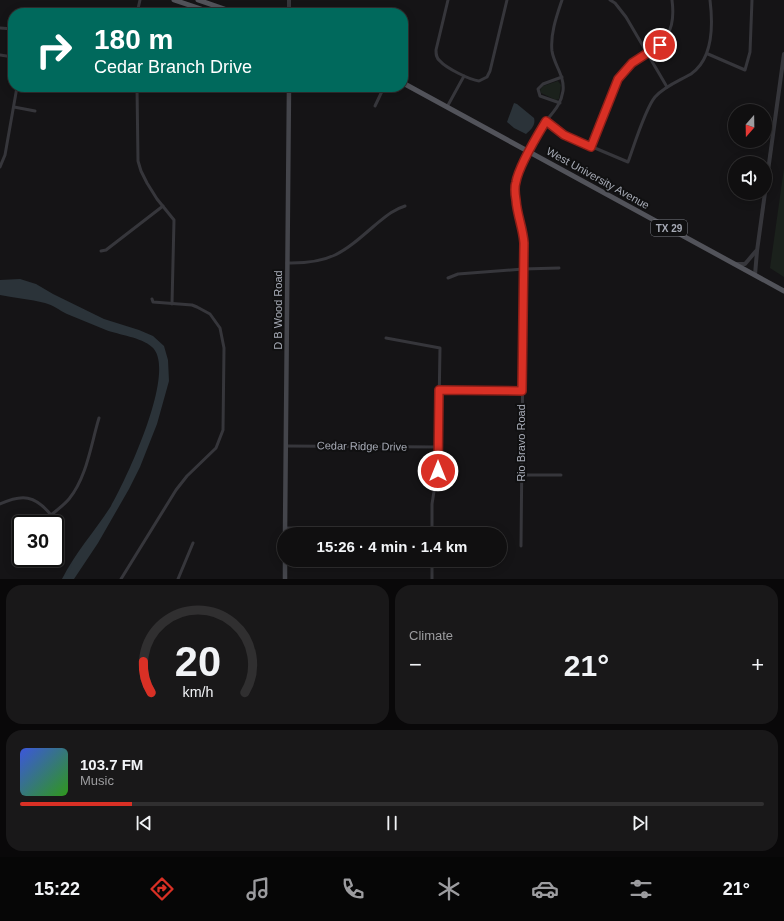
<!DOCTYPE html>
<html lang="en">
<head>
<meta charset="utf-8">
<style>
	body { margin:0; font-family:Helvetica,sans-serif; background:#191819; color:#f1f3f6; height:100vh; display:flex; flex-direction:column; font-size:15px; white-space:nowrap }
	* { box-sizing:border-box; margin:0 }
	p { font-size:13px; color:#9c9c9f }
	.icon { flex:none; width:22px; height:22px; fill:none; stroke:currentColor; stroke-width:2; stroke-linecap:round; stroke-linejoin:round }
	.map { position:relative; height:579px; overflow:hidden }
	.details { display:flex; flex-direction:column; gap:6px; padding:6px; background:#090809; flex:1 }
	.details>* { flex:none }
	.hud { position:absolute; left:8px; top:8px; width:400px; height:84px; border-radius:16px; box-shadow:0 2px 10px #0003,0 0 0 1px #302f30; background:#00695c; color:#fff; overflow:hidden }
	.needle { width:26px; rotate:200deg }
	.tools { position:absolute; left:728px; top:104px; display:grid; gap:8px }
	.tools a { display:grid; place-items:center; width:44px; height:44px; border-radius:50%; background:#100f10; box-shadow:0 2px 10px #0003,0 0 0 1px #302f30; font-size:20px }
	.speed { position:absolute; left:12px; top:515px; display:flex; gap:8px; font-size:20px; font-weight:700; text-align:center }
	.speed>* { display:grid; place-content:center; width:52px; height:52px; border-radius:50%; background:#100f10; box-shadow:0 2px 10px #0003,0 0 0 1px #302f30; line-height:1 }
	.speed .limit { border:2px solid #111; border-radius:6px; background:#fff; color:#111 }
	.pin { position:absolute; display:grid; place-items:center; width:34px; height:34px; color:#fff; margin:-17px; border:2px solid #fff; border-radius:50%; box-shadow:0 1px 4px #0007 }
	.me { position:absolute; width:44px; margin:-22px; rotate:0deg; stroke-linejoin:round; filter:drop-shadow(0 0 3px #0008) }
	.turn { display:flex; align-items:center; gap:14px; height:84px; padding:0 20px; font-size:18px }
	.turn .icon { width:52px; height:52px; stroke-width:2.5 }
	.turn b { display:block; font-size:28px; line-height:34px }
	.big { font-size:30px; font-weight:700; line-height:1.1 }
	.details .card { flex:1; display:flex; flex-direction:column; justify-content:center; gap:6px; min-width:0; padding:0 14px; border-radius:16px; background:#191819 }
	.details .dial { align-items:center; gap:0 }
	.dial svg { height:104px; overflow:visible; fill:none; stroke:#302f30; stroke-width:7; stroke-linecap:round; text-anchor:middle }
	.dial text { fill:#f1f3f6; stroke:none }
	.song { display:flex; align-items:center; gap:12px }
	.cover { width:48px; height:48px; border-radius:6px; background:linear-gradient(135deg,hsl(230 70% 55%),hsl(110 70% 35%)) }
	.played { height:4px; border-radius:2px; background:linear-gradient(90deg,#d93025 15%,#302f30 15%) }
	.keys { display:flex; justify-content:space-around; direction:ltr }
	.heat { display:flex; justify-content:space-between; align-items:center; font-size:22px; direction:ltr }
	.details .tiles { flex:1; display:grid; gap:6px; grid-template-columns:1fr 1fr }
	.card:last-child { grid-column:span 2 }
	.trip { position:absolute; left:277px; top:527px; width:230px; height:40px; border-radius:20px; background:#100f10; box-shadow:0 2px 10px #0003,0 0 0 1px #302f30; font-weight:700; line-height:40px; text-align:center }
	.dock { display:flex; height:64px; justify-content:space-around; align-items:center; background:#060606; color:#9c9c9f }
	.dock .icon { width:28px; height:28px }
	.dock .on { color:#d93025 }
	.dock b { font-size:18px; color:#f1f3f6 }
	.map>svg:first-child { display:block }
	.green { fill:#1b211c }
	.water { fill:#2b3339 }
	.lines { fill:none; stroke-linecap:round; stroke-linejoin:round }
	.minor { stroke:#36363b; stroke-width:3 }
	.tertiary { stroke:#36363b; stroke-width:4 }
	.secondary { stroke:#44454b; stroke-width:4.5 }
	.primary { stroke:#52535a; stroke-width:5 }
	.route-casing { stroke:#8d1f18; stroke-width:10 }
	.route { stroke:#d93025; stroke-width:7 }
	.labels { text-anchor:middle; stroke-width:4; stroke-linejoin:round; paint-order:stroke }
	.shield { fill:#101011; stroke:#7a7c84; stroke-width:1 }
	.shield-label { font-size:10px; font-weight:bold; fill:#a7abb6 }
	.street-label { font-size:11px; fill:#a7abb6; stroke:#101011 }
</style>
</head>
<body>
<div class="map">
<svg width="784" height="579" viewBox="0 0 784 579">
	<rect width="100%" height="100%" fill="#151416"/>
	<g class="green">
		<path d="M558,81L561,85L559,99L556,100L541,93L540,90L543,86Z"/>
		<path d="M784,168V277L770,268Z"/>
	</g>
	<g class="water">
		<path d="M514,103L517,104L534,118C536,125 531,130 526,134L514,128L507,122Z"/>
		<path d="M20,279L36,284L53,294L104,319L139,330L153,336L164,346L168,360L169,381L157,424L140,467L129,489L98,543L74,579H62C75,553 95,531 111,506C126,480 178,370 152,347C141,337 119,335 106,330C93,325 80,319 67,314C59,310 53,305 45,303C30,299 15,298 0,295V280Z"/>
	</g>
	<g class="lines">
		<g class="minor">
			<path d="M448,0L436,50C436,54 436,58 440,61C446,68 470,80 479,81L487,77L490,71L507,0"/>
			<path d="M610,0L615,3L626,17L667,87"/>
			<path d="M137,13L140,0"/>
			<path d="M0,28L13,29"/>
			<path d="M708,54L745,70L750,52L752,0"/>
			<path d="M0,55L13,57"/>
			<path d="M137,87L138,161L141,171L147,183L157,199L174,220L172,304"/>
			<path d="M560,103L540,96L538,89L543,84L562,77"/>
			<path d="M375,106L384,87"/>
			<path d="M14,107L35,111"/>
			<path d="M447,107L464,76"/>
			<path d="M546,121L564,135L628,162C634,146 645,109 655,97C665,86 679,81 691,74C714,58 713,24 710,0"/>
			<path d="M591,147C597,132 603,116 609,101C612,94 615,85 619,78C641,44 679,54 672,0"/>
			<path d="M0,167L5,155L17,87"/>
			<path d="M101,251L106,250L163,206"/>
			<path d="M287,263C330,264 343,253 374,226C384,218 392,210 405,206"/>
			<path d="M448,278L458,274L523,269L559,268"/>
			<path d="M386,338L440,348L438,466L432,504V534"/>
			<path d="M439,390L522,391"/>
			<path d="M286,446L438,447"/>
			<path d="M521,475H561"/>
			<path d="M0,504C22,494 35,495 51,515C57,510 64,505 69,499C87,477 91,444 99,418"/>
			<path d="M285,528L356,529"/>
			<path d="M521,546L524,246C523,225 512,204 516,183C518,168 535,138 543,125C551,114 561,106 563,91C565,76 554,65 552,51C550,34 557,15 562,0"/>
			<path d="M121,579L176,490L187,476L216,448L223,430L224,348L220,328L210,314L197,307L192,305L153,302L152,299"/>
			<path d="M178,579L193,543"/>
			<path d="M432,579V560"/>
		</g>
		<g class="tertiary">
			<path d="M289,13V0"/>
			<path d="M735,264H745L756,251"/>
			<path d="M755,275L757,251L784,54"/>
		</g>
		<g class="secondary">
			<path d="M285,534L289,87"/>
			<path d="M285,579V560"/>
		</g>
		<g class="primary">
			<path d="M174,0L213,13"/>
			<path d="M198,0L236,13"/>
			<path d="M403,83L784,291"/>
		</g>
	</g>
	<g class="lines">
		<defs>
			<path id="route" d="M438,471L439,390L522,391L524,243C523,228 517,215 516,200C515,194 514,188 516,182C519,165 537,136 546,121L564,135L591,147L618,79L632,63L660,45"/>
		</defs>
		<use href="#route" class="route-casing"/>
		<use href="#route" class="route"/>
	</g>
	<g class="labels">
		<rect class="shield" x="651" y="220" width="36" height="16" rx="3"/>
		<g class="shield-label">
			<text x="669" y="232">TX 29</text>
		</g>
		<g class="street-label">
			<text transform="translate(598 178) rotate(29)" y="4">West University Avenue</text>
			<text transform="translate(278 310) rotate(-90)" y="4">D B Wood Road</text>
			<text transform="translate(521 443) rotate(-90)" y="4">Rio Bravo Road</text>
			<text transform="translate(362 446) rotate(1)" y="4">Cedar Ridge Drive</text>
		</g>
	</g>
</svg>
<div class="tools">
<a><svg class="needle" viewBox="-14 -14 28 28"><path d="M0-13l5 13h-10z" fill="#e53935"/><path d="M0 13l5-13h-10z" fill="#9c9c9f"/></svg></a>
<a><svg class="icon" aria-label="sound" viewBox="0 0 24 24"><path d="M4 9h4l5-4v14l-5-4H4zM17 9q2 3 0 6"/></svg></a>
</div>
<div class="speed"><div class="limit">30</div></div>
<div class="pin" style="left:660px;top:45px;background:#d93025"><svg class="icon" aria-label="arrive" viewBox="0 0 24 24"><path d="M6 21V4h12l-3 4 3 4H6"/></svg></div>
<svg class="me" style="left:438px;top:471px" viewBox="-20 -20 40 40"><circle r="17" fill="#d93025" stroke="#fff" stroke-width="3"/><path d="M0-11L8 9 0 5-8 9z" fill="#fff"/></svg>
<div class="trip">15:26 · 4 min · 1.4 km</div>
<div class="hud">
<div class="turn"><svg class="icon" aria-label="right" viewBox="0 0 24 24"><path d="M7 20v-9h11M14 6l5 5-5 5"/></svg><div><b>180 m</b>Cedar Branch Drive</div></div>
</div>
</div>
<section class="details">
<div class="tiles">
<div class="card dial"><svg viewBox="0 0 100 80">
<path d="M14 69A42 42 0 1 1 86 69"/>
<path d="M14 69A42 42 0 0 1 8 45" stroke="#d93025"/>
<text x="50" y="56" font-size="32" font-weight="700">20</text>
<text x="50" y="72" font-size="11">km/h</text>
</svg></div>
<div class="card"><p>Climate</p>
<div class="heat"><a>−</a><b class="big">21°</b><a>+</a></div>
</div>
<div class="card">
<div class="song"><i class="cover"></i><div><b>103.7 FM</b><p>Music</p></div></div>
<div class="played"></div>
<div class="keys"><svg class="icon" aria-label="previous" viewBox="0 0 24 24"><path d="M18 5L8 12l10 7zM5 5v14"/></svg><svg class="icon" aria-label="pause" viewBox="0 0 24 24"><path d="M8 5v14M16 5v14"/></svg><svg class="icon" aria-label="next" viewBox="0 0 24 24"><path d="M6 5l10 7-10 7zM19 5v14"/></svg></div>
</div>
</div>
</section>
<nav class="dock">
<b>15:22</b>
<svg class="icon on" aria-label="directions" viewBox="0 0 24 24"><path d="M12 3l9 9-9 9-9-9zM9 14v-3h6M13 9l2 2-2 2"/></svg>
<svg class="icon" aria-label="music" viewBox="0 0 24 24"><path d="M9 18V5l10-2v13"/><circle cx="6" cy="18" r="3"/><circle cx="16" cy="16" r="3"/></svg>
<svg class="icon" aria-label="phone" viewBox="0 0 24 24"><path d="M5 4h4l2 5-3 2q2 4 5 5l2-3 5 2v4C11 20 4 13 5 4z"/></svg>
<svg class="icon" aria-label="climate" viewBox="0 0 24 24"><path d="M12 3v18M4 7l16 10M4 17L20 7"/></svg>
<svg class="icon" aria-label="car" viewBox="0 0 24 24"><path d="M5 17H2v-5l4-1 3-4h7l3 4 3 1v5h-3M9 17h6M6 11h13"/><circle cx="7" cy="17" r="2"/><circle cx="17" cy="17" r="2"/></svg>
<svg class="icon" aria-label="filters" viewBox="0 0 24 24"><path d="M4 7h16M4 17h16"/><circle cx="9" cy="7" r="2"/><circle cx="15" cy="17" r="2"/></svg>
<b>21°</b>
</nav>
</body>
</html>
